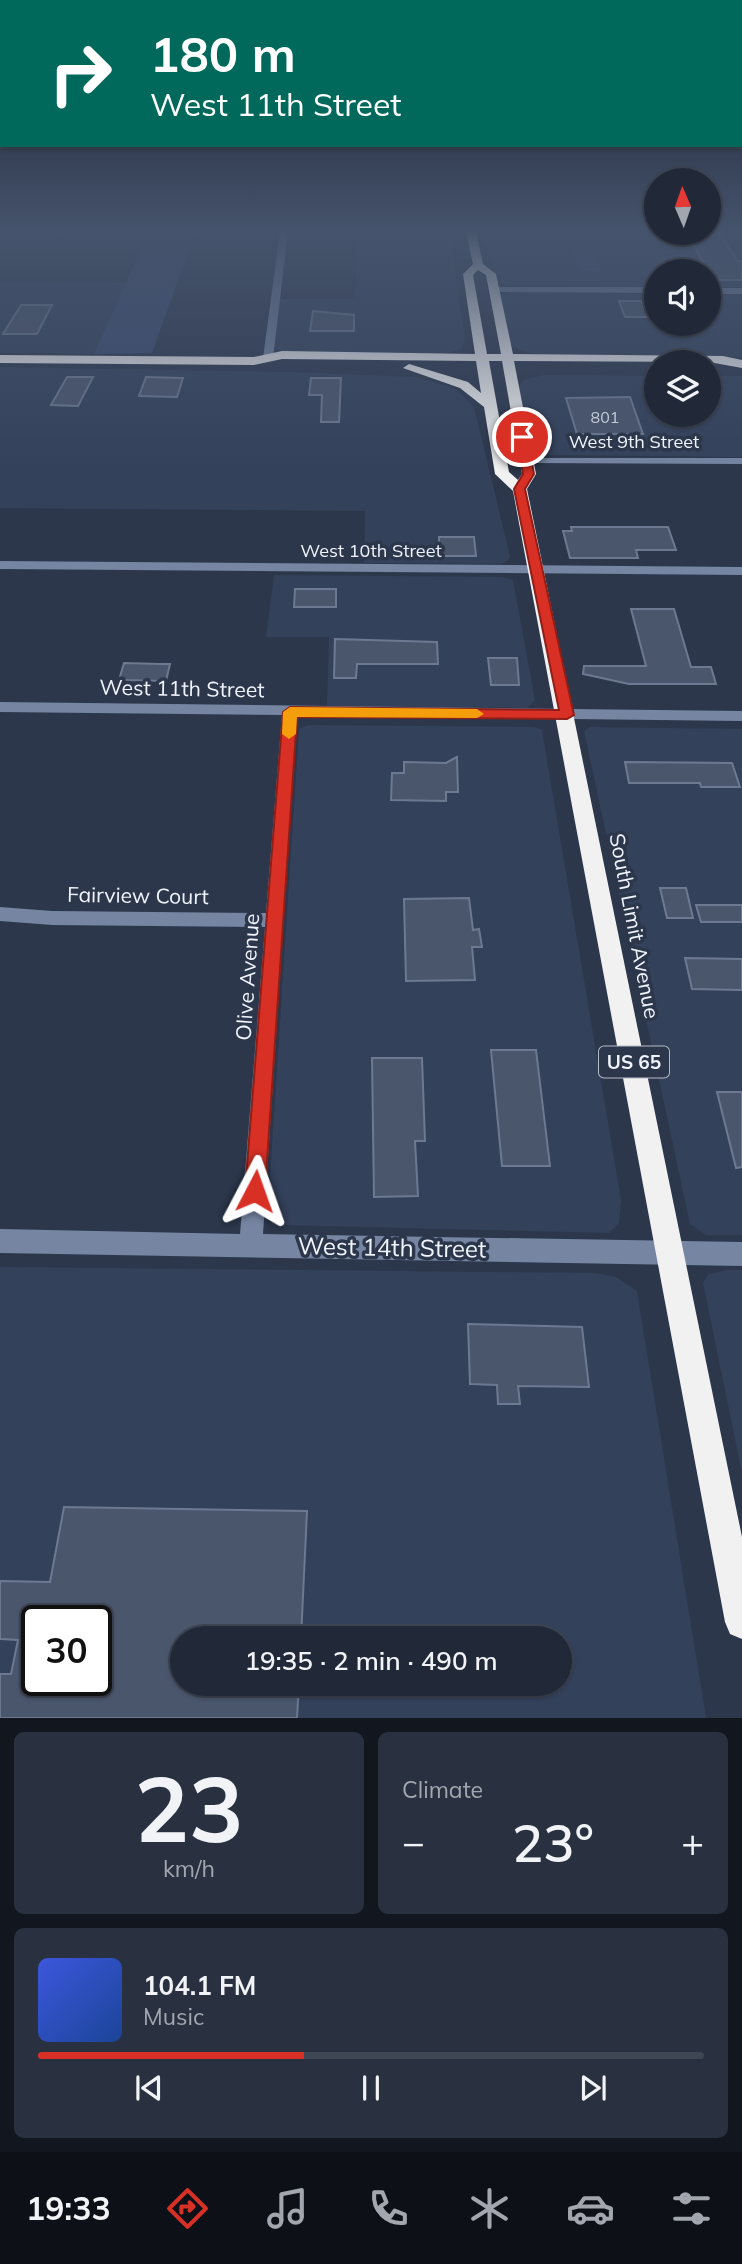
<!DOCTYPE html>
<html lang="en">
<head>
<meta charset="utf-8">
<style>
	body { margin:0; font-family:Mulish,sans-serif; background:#293141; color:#f1f3f6; height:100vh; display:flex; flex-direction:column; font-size:26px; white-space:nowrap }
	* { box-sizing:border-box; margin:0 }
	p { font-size:23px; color:#a2a6ae }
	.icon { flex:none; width:38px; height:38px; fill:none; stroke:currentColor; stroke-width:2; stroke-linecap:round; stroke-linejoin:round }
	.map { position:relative; height:1718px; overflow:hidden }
	.sheet { display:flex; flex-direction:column; gap:14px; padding:14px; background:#12171f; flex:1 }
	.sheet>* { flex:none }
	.guide { position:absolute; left:0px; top:0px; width:742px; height:147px; box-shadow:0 2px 5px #0004,0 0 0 2px #3e4553; background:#00695c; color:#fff; overflow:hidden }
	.needle { width:46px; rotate:358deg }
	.fabs { position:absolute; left:644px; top:168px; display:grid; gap:14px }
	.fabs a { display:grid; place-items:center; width:77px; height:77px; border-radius:50%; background:#212939; box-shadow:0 2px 5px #0004,0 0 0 2px #3e4553; font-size:35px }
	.speed { position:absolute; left:21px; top:1605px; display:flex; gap:14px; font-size:35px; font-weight:700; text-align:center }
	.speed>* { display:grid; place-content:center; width:91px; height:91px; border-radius:50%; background:#212939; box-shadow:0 2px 5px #0004,0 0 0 2px #3e4553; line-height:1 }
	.speed .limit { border:4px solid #111; border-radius:10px; background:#fff; color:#111 }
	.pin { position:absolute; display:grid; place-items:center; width:60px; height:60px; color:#fff; margin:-30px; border:4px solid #fff; border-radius:50%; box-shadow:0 2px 7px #0007 }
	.me { position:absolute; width:77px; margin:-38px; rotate:4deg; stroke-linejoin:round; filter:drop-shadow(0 0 5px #0008) }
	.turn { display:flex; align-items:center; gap:24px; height:147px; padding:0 35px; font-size:32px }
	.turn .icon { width:91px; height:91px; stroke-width:2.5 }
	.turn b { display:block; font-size:49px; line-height:60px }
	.big { font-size:52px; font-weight:600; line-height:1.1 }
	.sheet .tile { flex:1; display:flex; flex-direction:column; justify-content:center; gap:10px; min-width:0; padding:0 24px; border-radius:10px; background:#293141 }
	.sheet .dial { align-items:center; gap:0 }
	.dial b { font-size:91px; line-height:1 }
	.song { display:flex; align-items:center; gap:21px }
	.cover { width:84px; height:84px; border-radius:10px; background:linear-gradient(135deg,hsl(230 70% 55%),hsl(220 70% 35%)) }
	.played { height:7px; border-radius:4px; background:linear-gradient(90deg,#d93025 40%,#3e4553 40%) }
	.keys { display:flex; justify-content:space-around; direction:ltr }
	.heat { display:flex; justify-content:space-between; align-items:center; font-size:38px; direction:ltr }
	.sheet .tiles { flex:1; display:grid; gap:14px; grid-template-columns:1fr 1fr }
	.tile:last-child { grid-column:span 2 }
	.trip { position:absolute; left:170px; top:1626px; width:402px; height:70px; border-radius:35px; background:#212939; box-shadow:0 2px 5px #0004,0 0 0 2px #3e4553; font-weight:600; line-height:70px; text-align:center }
	.tab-bar { display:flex; height:112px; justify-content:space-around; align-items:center; background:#0d1017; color:#a2a6ae }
	.tab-bar .icon { width:49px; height:49px }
	.tab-bar .on { color:#d93025 }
	.tab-bar b { font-size:32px; color:#f1f3f6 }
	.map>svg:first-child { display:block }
	.built { fill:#34415b; fill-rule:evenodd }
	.green { fill:#3a4b6f }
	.building { fill:#4a566c; stroke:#6c7990; stroke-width:2; fill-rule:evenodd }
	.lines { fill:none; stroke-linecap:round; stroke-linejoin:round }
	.minor { fill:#7685a2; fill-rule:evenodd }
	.highway { fill:#f1f1f1; fill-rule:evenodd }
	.route { fill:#d93025; stroke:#8d1f18; stroke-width:2 }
	.slow { fill:#f59e0b }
	.labels { text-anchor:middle; stroke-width:7; stroke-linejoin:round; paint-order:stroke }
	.far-number-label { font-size:16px; fill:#c6ccd8 }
	.far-street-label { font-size:18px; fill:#f0f4fc; stroke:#2c374c }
	.shield { fill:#2c374c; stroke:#b5bbc7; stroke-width:2 }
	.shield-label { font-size:19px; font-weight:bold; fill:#f0f4fc }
	.street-label { font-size:21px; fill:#f0f4fc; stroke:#2c374c }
	.near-street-label { font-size:24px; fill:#f0f4fc; stroke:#2c374c }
</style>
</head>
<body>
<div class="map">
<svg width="742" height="1718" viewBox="0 0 742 1718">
	<rect width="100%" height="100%" fill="#2c374c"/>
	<g class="built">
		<path d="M0,232H62L58,239H0Z"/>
		<path d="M358,232H453V258L465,337L462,349L443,354L289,353L273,348L279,299H355Z"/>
		<path d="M482,232H742V287H709V271H656V287L508,285L498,282Z"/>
		<path d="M0,282L127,283L94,354L0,353Z"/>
		<path d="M511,292L656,294V324H709V295H742V357L541,355L525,352L510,345L498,297Z"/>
		<path d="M0,367L290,372L415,377L454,388L474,407L510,556L508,561L501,564L364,563L365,511L0,508Z"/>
		<path d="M544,375L656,376V415H709V376H742V457L550,455L536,452L531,448L519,386L523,380Z"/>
		<path d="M274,575L502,577L513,580L535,700L528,708L327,706L329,637H266Z"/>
		<path d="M309,725L534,727L542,730L621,1200L619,1223L609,1233L281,1225L268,1208L299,729Z"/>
		<path d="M590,727L742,729V1235H706L690,1224L584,731Z"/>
		<path d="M0,1267L595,1273L616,1277L637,1291L706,1718H0ZM37,1620H96V1680H37ZM182,1638H560V1684H182Z"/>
		<path d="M727,1270H742V1473L703,1283L709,1274Z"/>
	</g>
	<g class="green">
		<path d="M149,232H195L152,353L94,354Z"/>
		<path d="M563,232H585L601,271H581Z"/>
	</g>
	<g class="building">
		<path d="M687,233H719L738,261H742V280H713Z"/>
		<path d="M619,301H641L648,317H625Z"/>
		<path d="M21,305H52L37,334H3Z"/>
		<path d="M313,311L354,315V331H310Z"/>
		<path d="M67,377H93L78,406L51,405Z"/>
		<path d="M146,377L183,378L177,397L139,396Z"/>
		<path d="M311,378H341L339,422H321L322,395H309Z"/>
		<path d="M630,397L643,434H577L566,398Z"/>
		<path d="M571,527H668L676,550H636L638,558H570L563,531H572Z"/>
		<path d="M439,537H474L476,556H439Z"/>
		<path d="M295,589H336V607H294Z"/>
		<path d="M631,609H674L691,667H711L716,684H629L583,674L584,666H646Z"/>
		<path d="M335,639L437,642L438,664H357L356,678H334Z"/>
		<path d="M488,658H517L519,685H491Z"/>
		<path d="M124,663L161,664H170L166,681L119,680Z"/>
		<path d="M457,757L458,792H446V801L391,800L392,773H404V762L446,763Z"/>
		<path d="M625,762L732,763L740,787H701L700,783H629Z"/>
		<path d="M660,888H686L693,918H667Z"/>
		<path d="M469,898L473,930L479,929L482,947H472L475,980L406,981L404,899Z"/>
		<path d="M696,905H742V922H701Z"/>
		<path d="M685,958L742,959V990L692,989Z"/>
		<path d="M491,1050H536L550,1166H502Z"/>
		<path d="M372,1058H422L425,1141H415L418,1196L374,1197Z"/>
		<path d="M717,1092H742V1167L736,1168Z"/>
		<path d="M468,1324L582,1327L589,1387L518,1386L520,1404H498L497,1385L470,1384Z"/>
		<path d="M64,1507L307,1511L301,1638H182V1684H299L297,1718H0V1674H11L18,1640L0,1639V1581L50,1582ZM37,1620H96V1680H37Z"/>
	</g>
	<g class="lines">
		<g class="minor">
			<path d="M280,232H288L273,358L268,361L263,358Z"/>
			<path d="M492,287H656V293L495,292Z"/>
			<rect x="709" y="288" width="33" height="6"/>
			<path d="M522,458H742V464L526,463L520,460Z"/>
			<path d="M0,561L742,567V575L0,569Z"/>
			<path d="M0,702L742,711V721L297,716L263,1234L742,1242V1266L0,1253V1229L240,1234L265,927L52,925L0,921V907L52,911L266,913L282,715L0,712Z"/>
		</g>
		<path class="highway" d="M466,232H476L483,264L496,274L513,354L723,356L742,360V368L709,362L514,361L536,474L527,489L742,1537V1639L730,1634L725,1622L513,491L495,474L484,407L460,388L403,368L409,364L468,382L481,393L476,361L282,359L254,365L0,363V355L254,357L282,351L475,354L463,274L473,264ZM478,270L486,275L501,354H487L473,275ZM489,361H502L522,474L518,480L509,472Z"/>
	</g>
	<linearGradient id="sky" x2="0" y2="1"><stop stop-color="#181e2a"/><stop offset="0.49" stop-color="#45536c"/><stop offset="1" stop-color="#45536c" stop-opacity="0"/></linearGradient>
	<rect width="742" height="472" fill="url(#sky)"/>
	<path class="route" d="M522,434L527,437L534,474L525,489L574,715L567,719L297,717L265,1191L262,1198L255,1201L248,1198L245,1191L283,712L290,707L559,710L514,489L523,474L517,437Z"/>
	<path class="slow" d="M290,707L477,709L484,714L477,718L297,717L296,734L289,739L282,734L283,712Z"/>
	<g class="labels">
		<g class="far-number-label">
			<text x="605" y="423">801</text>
		</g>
		<g class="far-street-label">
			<text x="634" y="448">West 9th Street</text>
			<text x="371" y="557">West 10th Street</text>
		</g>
		<rect class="shield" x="599" y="1046.5" width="70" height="31" rx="5"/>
		<g class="shield-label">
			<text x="634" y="1069">US 65</text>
		</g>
		<g class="street-label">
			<text transform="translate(182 689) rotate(1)" y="7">West 11th Street</text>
			<text transform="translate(138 896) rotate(1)" y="7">Fairview Court</text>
			<text transform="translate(634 926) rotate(79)" y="7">South Limit Avenue</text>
			<text transform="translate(248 977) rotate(-86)" y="7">Olive Avenue</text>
		</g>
		<g class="near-street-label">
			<text transform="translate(392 1248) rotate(1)" y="8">West 14th Street</text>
		</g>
	</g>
</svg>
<div class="fabs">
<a><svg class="needle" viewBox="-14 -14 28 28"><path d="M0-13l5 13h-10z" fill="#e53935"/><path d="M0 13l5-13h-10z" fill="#a2a6ae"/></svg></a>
<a><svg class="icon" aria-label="sound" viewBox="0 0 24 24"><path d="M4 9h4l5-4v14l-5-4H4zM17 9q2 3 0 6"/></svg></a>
<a><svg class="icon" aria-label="layers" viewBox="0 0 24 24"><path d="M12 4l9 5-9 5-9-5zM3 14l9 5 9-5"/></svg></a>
</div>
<div class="speed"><div class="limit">30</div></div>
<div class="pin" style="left:522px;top:437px;background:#d93025"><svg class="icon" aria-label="arrive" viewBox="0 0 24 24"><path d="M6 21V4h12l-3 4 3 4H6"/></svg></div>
<svg class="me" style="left:255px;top:1191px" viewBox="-20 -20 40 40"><path d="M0-17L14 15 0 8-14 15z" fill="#d93025" stroke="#fff" stroke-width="4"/></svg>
<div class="trip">19:35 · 2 min · 490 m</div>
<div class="guide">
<div class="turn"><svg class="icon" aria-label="right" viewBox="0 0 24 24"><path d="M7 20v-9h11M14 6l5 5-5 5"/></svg><div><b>180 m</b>West 11th Street</div></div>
</div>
</div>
<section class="sheet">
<div class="tiles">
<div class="tile dial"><b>23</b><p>km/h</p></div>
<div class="tile"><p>Climate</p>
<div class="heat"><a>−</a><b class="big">23°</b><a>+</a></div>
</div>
<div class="tile">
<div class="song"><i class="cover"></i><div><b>104.1 FM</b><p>Music</p></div></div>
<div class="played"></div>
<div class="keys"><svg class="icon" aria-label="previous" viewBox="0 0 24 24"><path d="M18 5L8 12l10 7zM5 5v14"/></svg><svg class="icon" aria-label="pause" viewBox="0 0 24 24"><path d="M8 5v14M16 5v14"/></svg><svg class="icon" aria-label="next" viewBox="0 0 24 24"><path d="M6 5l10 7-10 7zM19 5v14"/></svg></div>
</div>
</div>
</section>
<nav class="tab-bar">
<b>19:33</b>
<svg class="icon on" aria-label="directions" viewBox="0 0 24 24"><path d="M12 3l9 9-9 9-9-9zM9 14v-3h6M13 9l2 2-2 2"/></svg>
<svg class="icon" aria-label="music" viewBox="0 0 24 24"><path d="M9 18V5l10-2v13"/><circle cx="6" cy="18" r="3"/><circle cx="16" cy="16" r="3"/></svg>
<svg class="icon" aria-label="phone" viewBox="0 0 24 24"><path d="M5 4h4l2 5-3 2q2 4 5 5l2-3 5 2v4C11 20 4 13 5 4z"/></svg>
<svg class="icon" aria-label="climate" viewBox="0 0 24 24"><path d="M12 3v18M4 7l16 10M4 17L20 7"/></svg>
<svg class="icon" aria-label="car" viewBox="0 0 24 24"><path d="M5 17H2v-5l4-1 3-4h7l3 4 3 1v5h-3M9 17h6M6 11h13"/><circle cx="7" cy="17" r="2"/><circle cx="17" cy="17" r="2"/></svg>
<svg class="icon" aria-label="filters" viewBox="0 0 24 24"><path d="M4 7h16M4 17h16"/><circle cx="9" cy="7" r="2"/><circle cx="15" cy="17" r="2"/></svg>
</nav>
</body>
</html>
